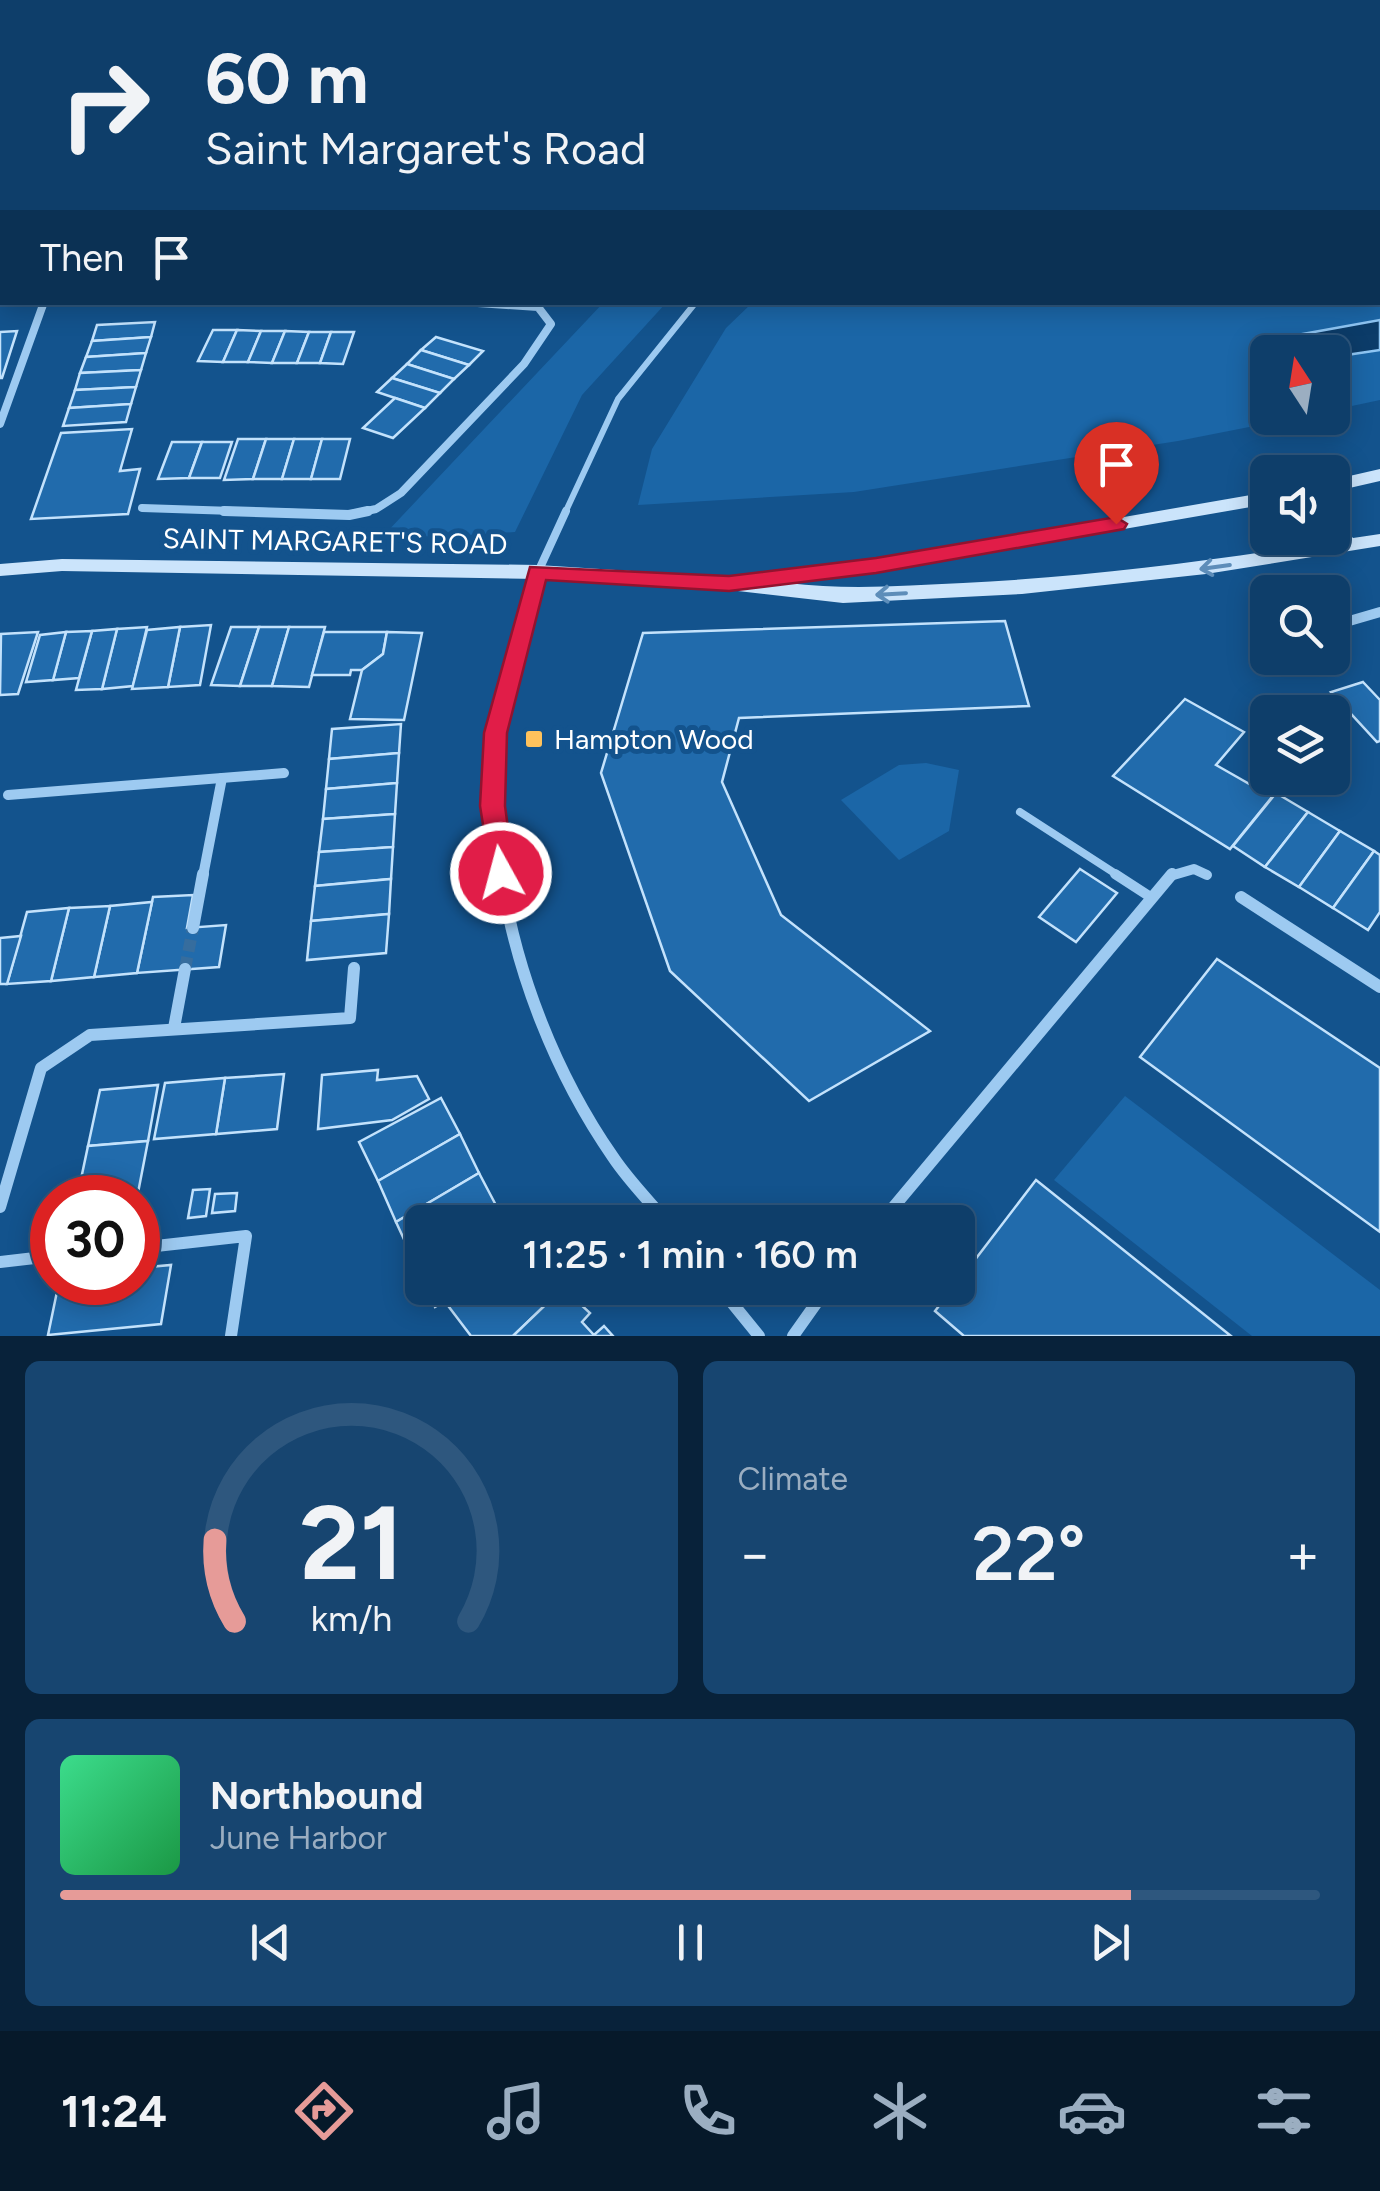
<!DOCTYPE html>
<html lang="en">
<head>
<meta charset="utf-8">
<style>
	body { margin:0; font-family:Figtree,sans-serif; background:#174570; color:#f1f3f6; height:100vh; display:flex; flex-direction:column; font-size:38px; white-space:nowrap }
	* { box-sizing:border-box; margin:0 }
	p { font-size:32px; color:#9baec1 }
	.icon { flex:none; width:55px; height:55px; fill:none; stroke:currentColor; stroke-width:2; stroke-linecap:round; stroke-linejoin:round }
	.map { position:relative; height:1336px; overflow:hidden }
	.panel { display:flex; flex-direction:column; gap:25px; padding:25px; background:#08223a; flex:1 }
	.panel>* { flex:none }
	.hud { position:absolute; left:0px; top:0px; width:1380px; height:305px; box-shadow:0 5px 25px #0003,0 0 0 2px #2e577e; background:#0e3e6a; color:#f1f3f6; overflow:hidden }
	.needle { width:65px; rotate:348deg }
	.tools { position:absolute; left:1250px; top:335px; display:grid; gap:20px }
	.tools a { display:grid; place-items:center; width:100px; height:100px; border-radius:15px; background:#0e3e6a; box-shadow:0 5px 25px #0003,0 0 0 2px #2e577e; font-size:50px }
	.speed { position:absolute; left:30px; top:1175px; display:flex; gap:20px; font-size:50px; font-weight:700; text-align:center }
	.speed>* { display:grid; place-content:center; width:130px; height:130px; border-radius:50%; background:#0e3e6a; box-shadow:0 5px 25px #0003,0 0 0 2px #2e577e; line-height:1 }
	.speed .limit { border:15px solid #d22; background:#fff; color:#111 }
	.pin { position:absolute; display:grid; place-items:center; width:85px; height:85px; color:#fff; margin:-102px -42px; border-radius:50% 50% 50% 0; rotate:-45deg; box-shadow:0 0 10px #0007 }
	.pin .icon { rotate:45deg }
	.me { position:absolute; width:110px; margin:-55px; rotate:353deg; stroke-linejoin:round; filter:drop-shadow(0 0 8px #0008) }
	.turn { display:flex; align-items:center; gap:35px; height:210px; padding:0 40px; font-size:45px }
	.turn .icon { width:130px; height:130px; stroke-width:2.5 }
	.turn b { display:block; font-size:70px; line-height:85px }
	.then { display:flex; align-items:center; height:95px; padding:0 40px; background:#0003; gap:20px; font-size:38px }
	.big { font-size:75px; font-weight:600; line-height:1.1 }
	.panel .widget { flex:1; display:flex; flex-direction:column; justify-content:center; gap:15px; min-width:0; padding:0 35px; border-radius:15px; background:#174570 }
	.panel .dial { align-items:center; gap:0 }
	.dial svg { height:260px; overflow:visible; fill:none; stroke:#2e577e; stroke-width:7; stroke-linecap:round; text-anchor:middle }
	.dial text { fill:#f1f3f6; stroke:none }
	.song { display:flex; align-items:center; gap:30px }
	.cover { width:120px; height:120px; border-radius:15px; background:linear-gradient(135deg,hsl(150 70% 55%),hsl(140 70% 35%)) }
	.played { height:10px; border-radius:5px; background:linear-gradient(90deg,#e69b98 85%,#2e577e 85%) }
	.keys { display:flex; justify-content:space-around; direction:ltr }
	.heat { display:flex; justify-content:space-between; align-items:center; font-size:55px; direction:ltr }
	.panel .tiles { flex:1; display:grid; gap:25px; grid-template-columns:1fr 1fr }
	.widget:last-child { grid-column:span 2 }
	.trip { position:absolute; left:405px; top:1205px; width:570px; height:100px; border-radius:15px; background:#0e3e6a; box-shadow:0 5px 25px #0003,0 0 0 2px #2e577e; font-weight:600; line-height:100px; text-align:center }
	.dock { display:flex; height:160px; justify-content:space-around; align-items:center; background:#06192a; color:#9baec1 }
	.dock .icon { width:70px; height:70px }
	.dock .active { color:#e69b98 }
	.dock b { font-size:45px; color:#f1f3f6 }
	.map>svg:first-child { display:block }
	.green { fill:#1b66a7 }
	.water { fill:#0c3c69; stroke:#8fc6f4; stroke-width:2.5 }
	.building { fill:#216bac; stroke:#c3e2fc; stroke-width:2.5 }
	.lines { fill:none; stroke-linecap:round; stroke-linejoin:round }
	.minor-tunnel { stroke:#366d9e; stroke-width:12; stroke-dasharray:12 6; stroke-linecap:butt }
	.service-far2 { stroke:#9dcaf1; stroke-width:6 }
	.service-far1 { stroke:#9dcaf1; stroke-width:8 }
	.service { stroke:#9dcaf1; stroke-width:10 }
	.minor-far2 { stroke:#9dcaf1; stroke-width:8 }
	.minor-far1 { stroke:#9dcaf1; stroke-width:10 }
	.minor { stroke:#9dcaf1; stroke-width:12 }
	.secondary { fill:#cbe4fb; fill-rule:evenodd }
	.motorway { fill:#fff; fill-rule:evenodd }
	.oneway { stroke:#5d8db9 }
	.route { fill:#e11d48; stroke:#92132f; stroke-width:2.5 }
	.poi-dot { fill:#ffc25c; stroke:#13538d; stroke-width:4 }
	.labels { text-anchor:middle; stroke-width:10; stroke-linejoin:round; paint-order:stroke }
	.street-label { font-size:28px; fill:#fff; stroke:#13538d }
	.poi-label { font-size:28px; fill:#fff; stroke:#13538d; text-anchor:start }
</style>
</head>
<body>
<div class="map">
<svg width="1380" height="1336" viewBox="0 0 1380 1336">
	<rect width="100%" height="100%" fill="#13538d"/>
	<g class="green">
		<path d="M891,0H1380V400L1333,410L1332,352H1268V418H1295L1178,441L854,492L638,505L652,449L726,328L752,303L1378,302V2Z"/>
		<path d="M604,302L666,303L582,395L515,532L438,537L385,534Z"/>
		<path d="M926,763L959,770L949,831L899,860L841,800L899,765Z"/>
		<path d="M1125,1096L1380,1290V1336H1252L1054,1180Z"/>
	</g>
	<path class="water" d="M1380,320V350L1333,357L1332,352C1316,352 1311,349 1303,334Z"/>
	<g class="building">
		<path d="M155,322L151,337L92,341L97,325Z"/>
		<path d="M213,330H237L223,362L198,361Z"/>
		<path d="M237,330L261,331L248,362H223Z"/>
		<path d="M17,331L2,378H0V332Z"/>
		<path d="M261,331H285L272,363L248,362Z"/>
		<path d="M285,331L309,332L297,363H272Z"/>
		<path d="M309,332H331L320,363H297Z"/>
		<path d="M331,332H354L343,364L320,363Z"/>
		<path d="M151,337L146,353L86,357L92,341Z"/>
		<path d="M436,337L483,351L469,365L421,350Z"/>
		<path d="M421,350L469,365L454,379L407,364Z"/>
		<path d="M146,353L141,370L80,373L86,357Z"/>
		<path d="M407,364L454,379L440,393L392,378Z"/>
		<path d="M141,370L136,387L75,390L80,373Z"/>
		<path d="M392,378L440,393L425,408L377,392Z"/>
		<path d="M136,387L131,404L69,408L75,390Z"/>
		<path d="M395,398L425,408L393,438L363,428Z"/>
		<path d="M131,404L126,422L63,426L69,408Z"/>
		<path d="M132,429L120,471L140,469L128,514L31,519L61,433Z"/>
		<path d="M238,439H266L253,479L224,480Z"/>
		<path d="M266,439H294L282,479H253Z"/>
		<path d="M294,439H322L311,479H282Z"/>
		<path d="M322,439H350L340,479H311Z"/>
		<path d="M172,442H202L189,478L158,479Z"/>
		<path d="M202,442H232L220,478H189Z"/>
		<path d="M1005,621L1029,706L739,718L722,782L781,915L930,1031L809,1101L670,971L601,773L643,633Z"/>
		<path d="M211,625L200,685L168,687L180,627Z"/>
		<path d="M147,627L133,686L102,689L117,629Z"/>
		<path d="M180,627L168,687L132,689L147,630Z"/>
		<path d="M231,627H259L240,686L211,685Z"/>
		<path d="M259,627H289L272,686H240Z"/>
		<path d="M289,627H325L309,687L272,686Z"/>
		<path d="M117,629L102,689L76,690L92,631Z"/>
		<path d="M92,631L79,678L53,680L66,632Z"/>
		<path d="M38,632L18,694L0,695L1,634Z"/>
		<path d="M66,632L53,680L26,682L40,635Z"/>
		<path d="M324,632H387L383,654L362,670H351L350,675H312Z"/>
		<path d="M387,632L422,633L404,720L350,719L362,670L383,654Z"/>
		<path d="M1363,682L1380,700V741L1377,742L1331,692Z"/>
		<path d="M1185,699L1244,732L1216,765L1272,797L1230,849L1113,776Z"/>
		<path d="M401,724L399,753L329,759L332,729Z"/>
		<path d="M399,753L397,783L326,789L329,759Z"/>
		<path d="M397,783L395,814L323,819L326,789Z"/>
		<path d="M1276,793L1308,812L1265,867L1233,846Z"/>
		<path d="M1308,812L1340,831L1299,887L1265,867Z"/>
		<path d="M395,814L393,847L319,852L323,819Z"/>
		<path d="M1340,831L1374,851L1333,908L1299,887Z"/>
		<path d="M393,847L391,879L315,886L319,852Z"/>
		<path d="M1374,851L1380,855V912L1368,930L1333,908Z"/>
		<path d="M1080,869L1117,893L1076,942L1039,917Z"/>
		<path d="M391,879L389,914L311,921L315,886Z"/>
		<path d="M193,895L187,928L226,925L219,967L137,973L153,897Z"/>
		<path d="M152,902L137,973L94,977L110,906Z"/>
		<path d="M110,906L94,977L51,981L69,908Z"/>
		<path d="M69,908L51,981L7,984L27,912Z"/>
		<path d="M389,914L386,953L307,960L311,921Z"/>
		<path d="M21,936L7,984H0V938Z"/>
		<path d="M1217,959L1380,1068V1232L1140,1057Z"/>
		<path d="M378,1070L377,1080L417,1076L429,1099L392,1120L318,1129L322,1075Z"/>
		<path d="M284,1074L277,1129L216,1134L225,1078Z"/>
		<path d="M225,1078L216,1134L154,1139L165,1083Z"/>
		<path d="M158,1085L148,1141L88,1146L100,1090Z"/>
		<path d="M441,1098L460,1134L378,1181L359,1142Z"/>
		<path d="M460,1134L479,1173L396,1222L378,1181Z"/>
		<path d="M148,1141L137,1198H77L88,1146Z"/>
		<path d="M479,1173L499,1211L481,1222H422V1258L415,1263L396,1222Z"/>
		<path d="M1036,1180L1231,1336H964L935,1311L953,1288H958V1282Z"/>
		<path d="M210,1189L206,1216L188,1218L193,1190Z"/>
		<path d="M237,1193L235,1211L212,1213L215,1194Z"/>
		<path d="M171,1265L161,1324L48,1335L59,1282H138V1268Z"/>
		<path d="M426,1288H466L435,1307Z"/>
		<path d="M474,1288H557L560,1291L513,1336H471L449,1307Z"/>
		<path d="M563,1288L590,1313L582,1322L594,1335L604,1326L613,1336H513Z"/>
	</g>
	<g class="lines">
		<path class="minor-tunnel" d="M185,969L193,928"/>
		<path class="service-far2" d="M565,513L618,399L696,302"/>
		<g class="service-far1">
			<path d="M538,572L566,511"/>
			<path d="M1020,812L1119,876"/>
		</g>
		<path class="service" d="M1115,874L1152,898"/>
		<g class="minor-far2">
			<path d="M0,424L44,302"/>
			<path d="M142,508L298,513"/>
			<path d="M357,513L376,509L401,493L524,364L551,324L538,307L463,302"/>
		</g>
		<g class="minor-far1">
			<path d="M224,511L349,515L368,511"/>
			<path d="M1332,626L1380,612"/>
			<path d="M1258,648L1268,645"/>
			<path d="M8,795L284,773"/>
			<path d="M203,876L222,778"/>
			<path d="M501,876C483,760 504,682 538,572"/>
			<path d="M1170,876L1194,869L1207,875"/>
		</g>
		<g class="minor">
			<path d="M501,874C516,973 556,1075 613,1157C629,1181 649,1201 667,1222"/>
			<path d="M1241,897L1380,987"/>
			<path d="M193,928L203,874"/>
			<path d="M174,1028L185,969"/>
			<path d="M0,1207L41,1068L90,1035L350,1018L354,968"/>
			<path d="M881,1222L1172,874"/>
			<path d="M138,1248L246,1236L231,1336"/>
			<path d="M0,1262L52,1256"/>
			<path d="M720,1288L759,1336"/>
			<path d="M793,1336L827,1288"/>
		</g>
		<g class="secondary">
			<path d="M1380,469V481L1332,492V480Z"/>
			<path d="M1268,492V504L876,572L787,583C846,590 903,586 963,583C1088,577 1211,561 1335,541L1332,538V520L1338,522L1353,538L1380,534V546L1206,574L1022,594L843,603L729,590L538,579L62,571L0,576V564L62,559L538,565L756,579L758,574L765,572L876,560Z"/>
		</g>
		<rect class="motorway" x="0" y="34" width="2" height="10"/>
	</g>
	<defs><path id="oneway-shaft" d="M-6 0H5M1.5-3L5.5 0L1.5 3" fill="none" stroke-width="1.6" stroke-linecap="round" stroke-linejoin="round" transform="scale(2.5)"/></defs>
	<g class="oneway">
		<use href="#oneway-shaft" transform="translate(1215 567) rotate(172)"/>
		<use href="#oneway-shaft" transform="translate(891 594) rotate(177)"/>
	</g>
	<path class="route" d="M1116,517L1127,524L1124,529L876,573L729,591L546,580L507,733L505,806L514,873L510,881L501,884L492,881L480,806L484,733L530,567L729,576L876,558Z"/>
	<rect class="poi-dot" x="524" y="729" width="20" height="20" rx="5"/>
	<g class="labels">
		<g class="street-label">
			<text transform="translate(335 541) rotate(1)" y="10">SAINT MARGARET'S ROAD</text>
		</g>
		<g class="poi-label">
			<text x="554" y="749">Hampton Wood</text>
		</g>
	</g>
</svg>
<div class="tools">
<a><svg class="needle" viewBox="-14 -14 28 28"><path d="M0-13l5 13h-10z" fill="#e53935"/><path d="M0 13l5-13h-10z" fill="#9baec1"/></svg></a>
<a><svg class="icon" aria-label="sound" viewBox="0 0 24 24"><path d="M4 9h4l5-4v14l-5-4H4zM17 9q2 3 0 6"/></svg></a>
<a><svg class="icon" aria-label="search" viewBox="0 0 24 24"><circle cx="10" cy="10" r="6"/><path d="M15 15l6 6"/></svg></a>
<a><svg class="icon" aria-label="layers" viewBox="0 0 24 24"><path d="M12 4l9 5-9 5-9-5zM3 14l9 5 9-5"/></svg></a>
</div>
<div class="speed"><div class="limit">30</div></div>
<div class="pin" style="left:1116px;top:524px;background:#d93025"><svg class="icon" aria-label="arrive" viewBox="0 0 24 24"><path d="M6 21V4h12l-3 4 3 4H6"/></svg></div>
<svg class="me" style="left:501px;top:873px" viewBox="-20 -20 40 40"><circle r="17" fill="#e11d48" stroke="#fff" stroke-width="3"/><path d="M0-11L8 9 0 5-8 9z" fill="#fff"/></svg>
<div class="trip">11:25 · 1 min · 160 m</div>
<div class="hud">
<div class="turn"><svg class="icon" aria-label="right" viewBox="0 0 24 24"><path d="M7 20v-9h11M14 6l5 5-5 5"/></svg><div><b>60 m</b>Saint Margaret's Road</div></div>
<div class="then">Then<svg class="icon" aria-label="arrive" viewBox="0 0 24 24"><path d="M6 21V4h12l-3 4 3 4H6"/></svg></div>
</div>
</div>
<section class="panel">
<div class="tiles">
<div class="widget dial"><svg viewBox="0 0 100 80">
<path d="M14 69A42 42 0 1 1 86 69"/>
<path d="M14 69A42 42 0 0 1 8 44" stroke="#e69b98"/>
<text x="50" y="56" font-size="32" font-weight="700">21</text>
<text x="50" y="72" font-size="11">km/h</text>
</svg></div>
<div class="widget"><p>Climate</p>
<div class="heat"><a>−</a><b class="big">22°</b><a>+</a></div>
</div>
<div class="widget">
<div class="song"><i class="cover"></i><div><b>Northbound</b><p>June Harbor</p></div></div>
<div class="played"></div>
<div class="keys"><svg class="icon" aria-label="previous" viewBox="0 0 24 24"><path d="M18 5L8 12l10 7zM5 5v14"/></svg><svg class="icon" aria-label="pause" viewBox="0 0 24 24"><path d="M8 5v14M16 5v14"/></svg><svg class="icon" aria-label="next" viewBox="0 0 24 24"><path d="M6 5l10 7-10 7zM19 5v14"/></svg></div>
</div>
</div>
</section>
<nav class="dock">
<b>11:24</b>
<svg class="icon active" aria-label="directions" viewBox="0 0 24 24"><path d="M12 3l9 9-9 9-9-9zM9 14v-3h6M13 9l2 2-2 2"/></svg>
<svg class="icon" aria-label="music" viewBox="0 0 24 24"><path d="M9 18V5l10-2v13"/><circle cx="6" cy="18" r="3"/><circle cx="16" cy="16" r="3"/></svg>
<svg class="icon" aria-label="phone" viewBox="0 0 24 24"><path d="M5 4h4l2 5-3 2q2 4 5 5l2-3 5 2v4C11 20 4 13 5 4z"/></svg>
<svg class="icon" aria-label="climate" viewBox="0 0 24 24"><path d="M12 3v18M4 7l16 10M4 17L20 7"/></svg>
<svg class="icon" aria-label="car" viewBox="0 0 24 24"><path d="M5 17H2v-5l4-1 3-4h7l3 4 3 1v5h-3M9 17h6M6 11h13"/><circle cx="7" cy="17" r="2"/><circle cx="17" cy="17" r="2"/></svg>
<svg class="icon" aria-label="filters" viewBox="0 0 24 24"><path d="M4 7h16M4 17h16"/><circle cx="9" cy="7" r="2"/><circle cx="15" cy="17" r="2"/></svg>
</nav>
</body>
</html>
